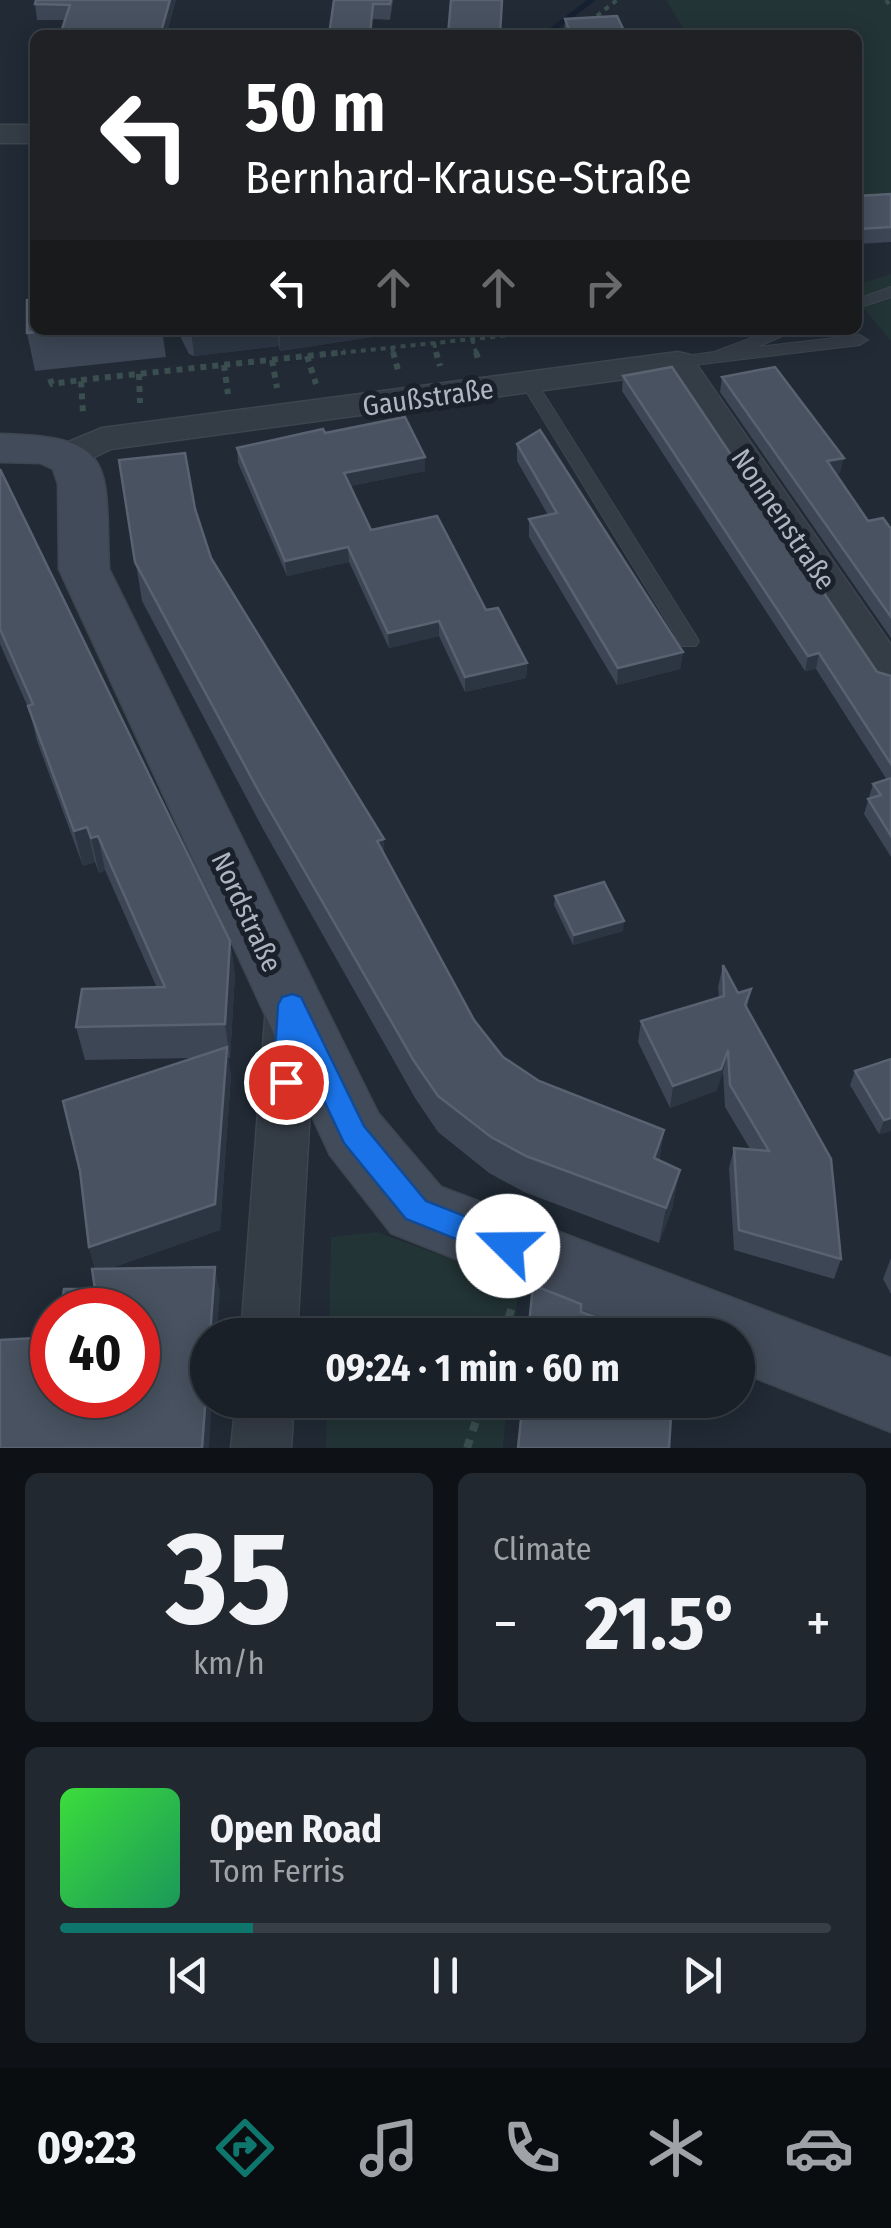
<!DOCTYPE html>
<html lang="en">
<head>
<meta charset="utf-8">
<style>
	body { margin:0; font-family:"Fira Sans Condensed",sans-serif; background:#222830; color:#f1f3f6; height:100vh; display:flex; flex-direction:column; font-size:38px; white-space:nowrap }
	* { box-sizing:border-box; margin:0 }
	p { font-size:32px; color:#9fa3a8 }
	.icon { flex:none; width:55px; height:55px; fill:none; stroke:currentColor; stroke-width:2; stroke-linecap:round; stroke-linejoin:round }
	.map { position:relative; height:1448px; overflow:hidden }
	.panel { display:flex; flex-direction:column; gap:25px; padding:25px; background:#0e1216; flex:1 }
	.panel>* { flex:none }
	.banner { position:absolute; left:30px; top:30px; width:832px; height:305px; border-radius:15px; box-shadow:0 5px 25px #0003,0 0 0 2px #373e45; background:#202124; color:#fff; overflow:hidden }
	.speed { position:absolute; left:30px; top:1288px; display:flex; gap:20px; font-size:50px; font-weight:700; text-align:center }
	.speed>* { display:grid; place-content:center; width:130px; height:130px; border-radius:50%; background:#192028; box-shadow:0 5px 25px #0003,0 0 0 2px #373e45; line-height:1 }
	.speed .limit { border:15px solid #d22; background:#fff; color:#111 }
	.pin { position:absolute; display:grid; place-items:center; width:85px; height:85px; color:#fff; margin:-42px; border:5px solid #fff; border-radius:50%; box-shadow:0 2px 10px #0007 }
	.me { position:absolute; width:110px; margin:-55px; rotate:292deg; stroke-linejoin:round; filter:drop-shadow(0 0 8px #0008) }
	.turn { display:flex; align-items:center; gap:35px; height:210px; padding:0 50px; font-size:45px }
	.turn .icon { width:130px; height:130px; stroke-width:2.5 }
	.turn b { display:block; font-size:70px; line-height:85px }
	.lanes { display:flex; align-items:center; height:95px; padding:0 50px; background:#0003; justify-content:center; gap:50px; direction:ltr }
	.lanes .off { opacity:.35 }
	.big { font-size:75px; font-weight:700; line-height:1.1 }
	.panel .tile { flex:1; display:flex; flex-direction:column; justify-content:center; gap:15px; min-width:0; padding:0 35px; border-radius:15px; background:#222830 }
	.panel .dial { align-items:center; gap:0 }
	.dial b { font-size:130px; line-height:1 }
	.song { display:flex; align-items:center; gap:30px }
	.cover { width:120px; height:120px; border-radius:15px; background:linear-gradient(135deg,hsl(120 70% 55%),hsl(150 70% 35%)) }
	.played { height:10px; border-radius:5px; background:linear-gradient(90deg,#0f766e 25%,#373e45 25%) }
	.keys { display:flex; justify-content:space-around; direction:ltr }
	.heat { display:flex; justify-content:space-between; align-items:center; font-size:55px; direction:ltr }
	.panel .tiles { flex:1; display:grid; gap:25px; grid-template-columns:1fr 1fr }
	.tile:last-child { grid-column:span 2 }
	.trip { position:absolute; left:190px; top:1318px; width:565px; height:100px; border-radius:50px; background:#192028; box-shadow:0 5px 25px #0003,0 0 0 2px #373e45; font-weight:700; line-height:100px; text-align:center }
	.dock { display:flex; height:160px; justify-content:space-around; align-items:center; background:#0a0d10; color:#9fa3a8 }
	.dock .icon { width:70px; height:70px }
	.dock .current { color:#0f766e }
	.dock b { font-size:45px; color:#f1f3f6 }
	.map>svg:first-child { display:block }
	.green { fill:#233436 }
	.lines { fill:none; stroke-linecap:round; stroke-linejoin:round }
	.stream { fill:#152131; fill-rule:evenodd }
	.lane-casing { stroke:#3d454f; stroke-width:2 }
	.street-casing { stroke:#3d454f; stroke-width:3 }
	.secondary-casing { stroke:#3d454f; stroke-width:3 }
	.path-far2 { stroke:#3b4e4f; stroke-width:4; stroke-dasharray:5 5; stroke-linecap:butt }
	.path-far1 { stroke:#3b4e4f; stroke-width:6; stroke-dasharray:6 6; stroke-linecap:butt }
	.path { stroke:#3b4e4f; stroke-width:8; stroke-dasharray:9 9; stroke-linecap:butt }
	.lane { fill:#343c46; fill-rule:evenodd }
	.street { fill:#343c46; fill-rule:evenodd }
	.secondary { fill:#424b59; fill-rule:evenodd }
	.wall { fill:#3c4654 }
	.shaded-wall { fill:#2c3643 }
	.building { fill:#485260; stroke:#586270; stroke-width:2.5 }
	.route { fill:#1a73e8; stroke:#114b97; stroke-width:2.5 }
	.labels { text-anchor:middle; stroke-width:10; stroke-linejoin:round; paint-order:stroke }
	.street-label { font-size:28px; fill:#aeb6c3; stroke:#1a212a }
</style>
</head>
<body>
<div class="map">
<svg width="891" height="1448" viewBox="0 0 891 1448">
	<rect width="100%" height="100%" fill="#212a35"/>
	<g class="green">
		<path d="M666,0H891V199L858,201V35H687Z"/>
		<path d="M891,274V341L858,302V285Z"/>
		<path d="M376,1232L519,1283L514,1335H329L331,1237Z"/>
		<path d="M327,1400H507L503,1448H326Z"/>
	</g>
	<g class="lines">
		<path class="stream" d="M587,0H596L550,35H541Z"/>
		<defs>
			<g id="lane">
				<path d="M891,287V297L858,308V299Z"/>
				<path d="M773,330H796L757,347L860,335L868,340L860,345L678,367L670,362L678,357L714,352Z"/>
				<path d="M529,378L537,383L696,636L699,641L696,646H682L521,383Z"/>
			</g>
			<g id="street">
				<rect x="0" y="125" width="35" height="18"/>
				<path d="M678,352L690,355L891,645V690L876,686L669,373L111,449L80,464L67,467L54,464L49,456L54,448L102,428Z"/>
				<path d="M291,986L308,992L316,1006L297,1335H241L266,1006L274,992Z"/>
				<path d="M236,1400H294L291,1448H231Z"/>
			</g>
			<path id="secondary" d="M0,434C119,436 105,466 109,569L378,1113L441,1187L891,1358V1432L738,1371V1335H646L391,1233L330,1155L59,569L58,484L53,469L40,463L0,462Z"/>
		</defs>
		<use href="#lane" class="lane-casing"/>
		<use href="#street" class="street-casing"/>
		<use href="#secondary" class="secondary-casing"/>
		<g class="path-far2">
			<path d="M886,0L891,7"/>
			<path d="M589,22L617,0"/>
			<path d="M472,339L477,355"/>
			<path d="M434,343L437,355"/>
			<path d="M392,347L394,355"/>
			<path d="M321,355L558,330"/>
		</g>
		<g class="path-far1">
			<path d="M393,352L398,370"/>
			<path d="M436,352L440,366"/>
			<path d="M476,352L479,362"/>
			<path d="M307,356L316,384"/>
			<path d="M272,360L277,388"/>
			<path d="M224,365L228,394"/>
			<path d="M139,374L140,403"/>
			<path d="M50,379L52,384L81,380L83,414"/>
			<path d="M81,380L345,352"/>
		</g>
		<g class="path">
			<path d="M503,1335L513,1304"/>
			<path d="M467,1448L483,1400"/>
		</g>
		<use href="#lane" class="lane"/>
		<use href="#street" class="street"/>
		<use href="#secondary" class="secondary"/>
	</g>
	<g class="wall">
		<path d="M176,0L166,35H60L65,20H37L35,4Z"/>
		<path d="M334,0H393L390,20L374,19Z"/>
		<path d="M565,19L626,35H564Z"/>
		<path d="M891,194V242L858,244V196Z"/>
		<path d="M35,330H162L166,357L35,371L27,333Z"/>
		<path d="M177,330H418L280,351L279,346L194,356L189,354Z"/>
		<path d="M623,376L877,672L891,676V857L864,814L873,784L887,780L816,669L805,671L622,391Z"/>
		<path d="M722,377L840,473L836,474L868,521L891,529V638L720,392Z"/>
		<path d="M325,433L425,471L350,486L371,530L486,610L527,663L526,678L465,692L439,636L389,648L349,562L287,576L238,463L237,448Z"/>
		<path d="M517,444L683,652L680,669L617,685L529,537V519L548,515L517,461Z"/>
		<path d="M119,460L195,509L211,558L384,855L474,1020L503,1057L539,1081L664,1130L659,1160L673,1206L659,1243L524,1192L489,1173L438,1132L415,1098L263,829L142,601Z"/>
		<path d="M0,469L230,941L235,975L230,1058H228L231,1075L220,1230L108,1269L220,1292L52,1395L95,1289V1269L89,1247L193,1058L85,1060L76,1027L157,988L105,870L99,873L95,862L83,866L37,741L30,712L0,644Z"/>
		<path d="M555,896L623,931L573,945L554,905Z"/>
		<path d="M723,965L738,993L751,989L747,1008L841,1259L834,1279L734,1250L729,1168L734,1148L750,1149L725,1107L723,1072L716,1091L670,1108L638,1042L641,1021L719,998L718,987Z"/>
		<path d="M855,1071L891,1131L879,1134L850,1085Z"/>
		<path d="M891,1258V1294L883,1279Z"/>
	</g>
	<g class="shaded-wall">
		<path d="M170,0H176L166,35H160Z"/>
		<path d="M191,330H277L279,346L194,356Z"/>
		<path d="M279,330H418L280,351Z"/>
		<path d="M425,457V471L344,487V473Z"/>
		<path d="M844,458L840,473L824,477L827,461Z"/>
		<path d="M348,547L349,562L287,576L285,561Z"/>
		<path d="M439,621V636L389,648L388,633Z"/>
		<path d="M683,652L680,669L617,685L618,668Z"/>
		<path d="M819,653L816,669L805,671L808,656Z"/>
		<path d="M527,663L526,678L465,692V677Z"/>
		<path d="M87,827L95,862L83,866L74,831Z"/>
		<path d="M98,836L105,870L99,873L91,838Z"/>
		<path d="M384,839L385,877L377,841Z"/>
		<path d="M624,921L623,931L573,945L574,935Z"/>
		<path d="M230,941L235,975L230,1058L225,1024Z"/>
		<path d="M227,1047L231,1075L220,1230L96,1273L89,1247Z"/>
		<path d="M728,1050L723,1072L716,1091L670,1108L673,1086Z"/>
		<path d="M891,1118V1131L879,1134L884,1120Z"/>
		<path d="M664,1130L658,1166L654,1158Z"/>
		<path d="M680,1170L673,1206L659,1243L666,1208Z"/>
		<path d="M215,1267L220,1292L217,1335H210Z"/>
		<path d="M208,1366V1400H212L209,1448H202Z"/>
	</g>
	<g class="building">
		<path d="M36,0H170L160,35H60L70,5L35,4Z"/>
		<path d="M334,0H391L390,4H373L370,35H329Z"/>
		<path d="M451,0H502L500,35H448Z"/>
		<path d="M617,16L626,35H571L565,19Z"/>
		<path d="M891,194V227L858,229V196Z"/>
		<path d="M35,299V330H60L27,333V300Z"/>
		<path d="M672,367L877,672L891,676V764L819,653L808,656L623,376Z"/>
		<path d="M775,367L844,458L827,461L868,521L883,518L891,529V617L722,377Z"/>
		<path d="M405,417L425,457L344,473L371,530L437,516L486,610L498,608L527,663L465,677L439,621L388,633L348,547L285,561L237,448L323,429L325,433Z"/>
		<path d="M540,430L683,652L618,668L529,519L557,513L517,444Z"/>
		<path d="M185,453L195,509L211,558L384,839L377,841L474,1020L503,1057L539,1081L664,1130L654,1158L680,1170L666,1208L526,1156L491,1137L438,1096L414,1061L258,790L135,562L119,460Z"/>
		<path d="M0,469L230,941L225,1024L76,1027L82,989L165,987L98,836L91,838L87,827L74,831L28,706L33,704L0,629Z"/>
		<path d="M891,778V836L868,799L881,795L873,784Z"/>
		<path d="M604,882L624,921L574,935L555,896Z"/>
		<path d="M723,965L738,993L751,989L745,1005L831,1159L841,1259L739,1230L734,1148L769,1151L730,1085L728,1050L721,1069L673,1086L641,1021L724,996Z"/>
		<path d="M227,1047L215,1204L89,1247L80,1171L63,1101Z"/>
		<path d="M891,1059V1118L884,1120L855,1071Z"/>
		<path d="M215,1267L210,1335H208V1366L202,1448H0V1340L52,1337V1395H138V1310H61L64,1289H95L92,1269Z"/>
		<path d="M533,1285L581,1304V1312L645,1335H528Z"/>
		<path d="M523,1400H672L669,1448H518Z"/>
	</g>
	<path class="route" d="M292,994L301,997L364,1126L426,1201L518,1237L522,1246L518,1256L508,1260L406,1219L344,1143L302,1054L296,1091L286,1094L277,1091L273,1082L278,1005L282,997Z"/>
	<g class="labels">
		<g class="street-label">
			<text transform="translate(428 397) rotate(-8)" y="10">Gaußstraße</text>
			<text transform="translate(784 519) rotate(56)" y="10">Nonnenstraße</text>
			<text transform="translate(247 912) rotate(65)" y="10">Nordstraße</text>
		</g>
	</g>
</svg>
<div class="speed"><div class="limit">40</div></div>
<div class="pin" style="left:286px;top:1082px;background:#d93025"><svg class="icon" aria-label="arrive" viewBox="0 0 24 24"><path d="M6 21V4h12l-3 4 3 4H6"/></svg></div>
<svg class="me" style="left:508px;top:1246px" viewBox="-20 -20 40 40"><circle r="19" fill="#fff"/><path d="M0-13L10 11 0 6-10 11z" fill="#1a73e8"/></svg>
<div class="trip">09:24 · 1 min · 60 m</div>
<div class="banner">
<div class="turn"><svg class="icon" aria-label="left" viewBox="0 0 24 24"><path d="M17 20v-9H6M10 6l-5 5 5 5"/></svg><div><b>50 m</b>Bernhard-Krause-Straße</div></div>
<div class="lanes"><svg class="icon" aria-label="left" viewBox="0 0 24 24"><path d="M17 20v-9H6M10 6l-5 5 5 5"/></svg><svg class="icon off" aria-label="ahead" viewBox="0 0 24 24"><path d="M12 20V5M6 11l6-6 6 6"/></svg><svg class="icon off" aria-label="ahead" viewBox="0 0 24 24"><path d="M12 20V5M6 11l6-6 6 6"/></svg><svg class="icon off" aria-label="right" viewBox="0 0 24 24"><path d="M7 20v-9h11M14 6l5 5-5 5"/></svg></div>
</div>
</div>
<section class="panel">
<div class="tiles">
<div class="tile dial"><b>35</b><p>km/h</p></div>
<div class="tile"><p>Climate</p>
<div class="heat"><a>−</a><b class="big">21.5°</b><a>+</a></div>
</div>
<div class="tile">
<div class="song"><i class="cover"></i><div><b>Open Road</b><p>Tom Ferris</p></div></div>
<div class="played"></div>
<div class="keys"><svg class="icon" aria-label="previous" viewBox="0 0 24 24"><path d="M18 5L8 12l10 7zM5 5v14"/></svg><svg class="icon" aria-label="pause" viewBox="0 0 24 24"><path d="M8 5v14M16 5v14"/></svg><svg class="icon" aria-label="next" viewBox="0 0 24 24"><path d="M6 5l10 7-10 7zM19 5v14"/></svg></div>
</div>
</div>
</section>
<nav class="dock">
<b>09:23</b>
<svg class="icon current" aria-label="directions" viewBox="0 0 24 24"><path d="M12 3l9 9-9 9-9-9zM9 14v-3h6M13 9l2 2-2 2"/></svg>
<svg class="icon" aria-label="music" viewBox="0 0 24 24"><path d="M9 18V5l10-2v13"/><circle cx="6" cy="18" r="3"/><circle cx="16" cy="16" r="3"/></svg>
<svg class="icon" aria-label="phone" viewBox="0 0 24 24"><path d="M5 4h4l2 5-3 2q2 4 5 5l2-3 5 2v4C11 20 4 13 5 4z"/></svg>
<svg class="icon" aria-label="climate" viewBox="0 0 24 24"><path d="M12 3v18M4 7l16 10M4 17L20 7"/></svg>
<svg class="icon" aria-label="car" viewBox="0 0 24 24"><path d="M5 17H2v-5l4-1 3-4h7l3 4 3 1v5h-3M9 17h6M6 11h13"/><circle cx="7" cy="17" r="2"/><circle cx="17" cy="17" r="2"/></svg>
</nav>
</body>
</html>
